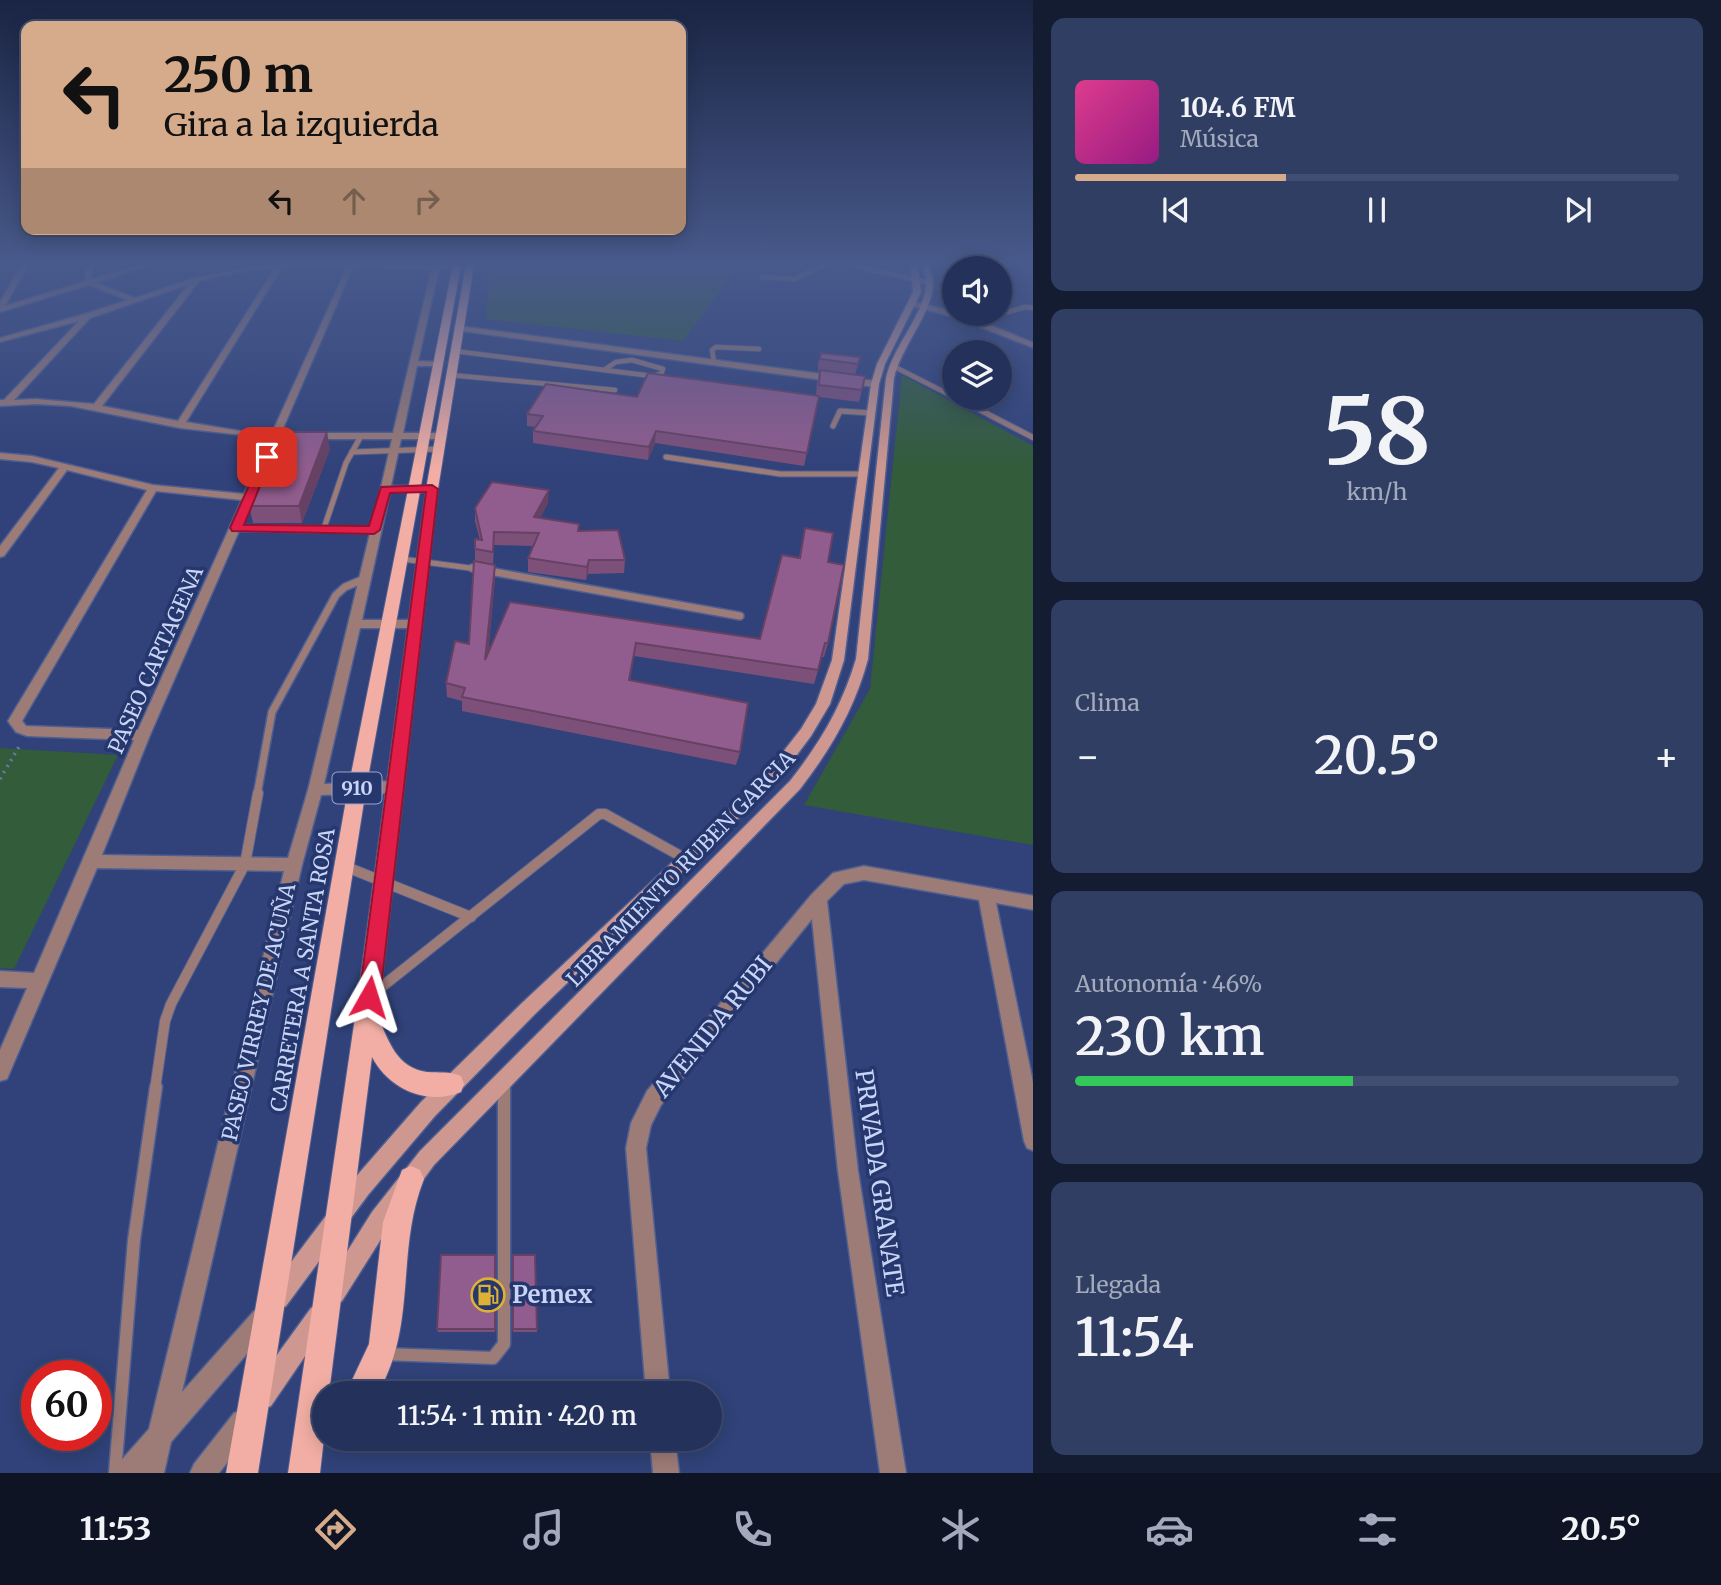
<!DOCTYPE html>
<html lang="es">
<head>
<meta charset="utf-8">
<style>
	body { margin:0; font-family:Merriweather,serif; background:#303e64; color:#f1f3f6; height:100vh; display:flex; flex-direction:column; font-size:26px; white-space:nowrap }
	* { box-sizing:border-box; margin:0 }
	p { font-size:23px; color:#a3aabb }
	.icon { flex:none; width:38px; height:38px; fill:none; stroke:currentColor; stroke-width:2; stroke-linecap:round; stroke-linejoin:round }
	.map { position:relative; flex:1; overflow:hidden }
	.details { display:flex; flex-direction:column; gap:18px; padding:18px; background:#141c32; width:688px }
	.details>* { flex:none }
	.top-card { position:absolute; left:21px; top:21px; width:665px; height:214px; border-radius:14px; box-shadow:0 4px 18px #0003,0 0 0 2px #414d71; background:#d6ab8b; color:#111; overflow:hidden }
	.buttons { position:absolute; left:942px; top:256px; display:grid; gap:14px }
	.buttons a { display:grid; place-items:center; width:70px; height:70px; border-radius:50%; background:#24325b; box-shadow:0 4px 18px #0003,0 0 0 2px #414d71; font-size:35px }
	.speed { position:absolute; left:21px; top:1360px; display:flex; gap:14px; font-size:35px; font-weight:700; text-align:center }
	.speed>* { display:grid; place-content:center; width:91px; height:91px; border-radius:50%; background:#24325b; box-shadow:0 4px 18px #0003,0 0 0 2px #414d71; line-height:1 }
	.speed .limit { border:10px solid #d22; background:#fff; color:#111 }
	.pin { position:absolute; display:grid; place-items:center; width:60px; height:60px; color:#fff; margin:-30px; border-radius:14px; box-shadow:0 4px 10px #0006 }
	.me { position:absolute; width:77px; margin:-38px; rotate:6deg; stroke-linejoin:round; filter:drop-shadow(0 0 5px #0008) }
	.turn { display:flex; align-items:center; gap:24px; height:147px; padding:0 28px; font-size:32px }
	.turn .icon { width:91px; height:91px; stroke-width:2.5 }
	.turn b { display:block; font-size:49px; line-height:60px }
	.lanes { display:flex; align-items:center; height:66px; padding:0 28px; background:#0003; justify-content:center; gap:35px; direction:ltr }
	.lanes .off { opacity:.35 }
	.big { font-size:52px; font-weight:600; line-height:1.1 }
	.details .card { flex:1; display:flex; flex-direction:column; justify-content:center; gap:10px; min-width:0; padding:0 24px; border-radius:14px; background:#303e64 }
	.details .dial { align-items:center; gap:0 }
	.dial b { font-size:91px; line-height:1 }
	.song { display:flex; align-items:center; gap:21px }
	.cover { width:84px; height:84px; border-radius:10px; background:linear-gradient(135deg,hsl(330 70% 55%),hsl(310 70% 35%)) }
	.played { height:7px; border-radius:4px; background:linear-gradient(90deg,#d6ab8b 35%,#414d71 35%) }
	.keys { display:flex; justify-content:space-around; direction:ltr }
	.heat { display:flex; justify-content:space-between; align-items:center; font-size:38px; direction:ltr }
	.charge { height:10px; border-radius:5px; background:linear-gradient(90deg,#34c759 46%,#414d71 0) }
	.trip { position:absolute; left:312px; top:1381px; width:410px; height:70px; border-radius:35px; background:#24325b; box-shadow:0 4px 18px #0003,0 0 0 2px #414d71; font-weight:600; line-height:70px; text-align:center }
	.tab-bar { display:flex; height:112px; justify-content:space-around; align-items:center; background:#0e1424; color:#a3aabb }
	.tab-bar .icon { width:49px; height:49px }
	.tab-bar .selected { color:#d6ab8b }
	.tab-bar b { font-size:32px; color:#f1f3f6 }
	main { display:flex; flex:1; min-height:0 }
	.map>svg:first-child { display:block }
	.green { fill:#325c3a }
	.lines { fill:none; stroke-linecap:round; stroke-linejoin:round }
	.lane-far4-casing { stroke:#4e5f92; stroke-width:6 }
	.lane-far3-casing { stroke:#4e5f92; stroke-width:7 }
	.lane-far2-casing { stroke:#4e5f92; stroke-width:10 }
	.lane-far1-casing { stroke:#4e5f92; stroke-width:12 }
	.lane-casing { stroke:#4e5f92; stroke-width:15 }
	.street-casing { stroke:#4e5f92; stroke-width:3 }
	.secondary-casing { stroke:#4e5f92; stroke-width:3 }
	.primary-casing { stroke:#4e5f92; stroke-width:2 }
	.path { stroke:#6979a8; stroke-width:3.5; stroke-dasharray:2 5; stroke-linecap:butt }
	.lane-far4 { stroke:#9d7b76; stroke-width:4.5 }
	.lane-far3 { stroke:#9d7b76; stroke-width:5 }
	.lane-far2 { stroke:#9d7b76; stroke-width:7 }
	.lane-far1 { stroke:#9d7b76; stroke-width:10 }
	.lane { stroke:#9d7b76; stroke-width:12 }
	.street { fill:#9d7b76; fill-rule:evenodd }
	.secondary { fill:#ce9890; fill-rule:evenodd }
	.primary { fill:#f2aea4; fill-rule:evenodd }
	.wall { fill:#7d507a }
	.shaded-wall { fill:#664163 }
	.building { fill:#915d8e; stroke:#664163; stroke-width:2 }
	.route { fill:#e11d48; stroke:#92132f; stroke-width:2 }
	.labels { text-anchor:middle; stroke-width:7; stroke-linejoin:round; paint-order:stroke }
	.shield { fill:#26376d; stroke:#97a6cd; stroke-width:2 }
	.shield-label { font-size:19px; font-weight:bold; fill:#c8d5f6 }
	.street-label { font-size:21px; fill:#c8d5f6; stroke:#26376d }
	.near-street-label { font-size:24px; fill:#c8d5f6; stroke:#26376d }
	.near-poi-label { font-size:24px; font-weight:bold; fill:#c8d5f6; stroke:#26376d; text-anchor:start }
</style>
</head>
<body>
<main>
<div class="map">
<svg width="1034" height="1473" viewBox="0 0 1034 1473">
	<rect width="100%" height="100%" fill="#304279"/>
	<g class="green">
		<path d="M491,265H731L726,283L683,341L486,319Z"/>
		<path d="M902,375L1033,446V845L804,805L870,689Z"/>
		<path d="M0,748L118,755L14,969L0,968Z"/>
	</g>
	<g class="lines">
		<defs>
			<g id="lane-far4">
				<path d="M852,265L930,283"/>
				<path d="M762,277L794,279L824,265"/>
				<path d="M1008,312L1025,307L1034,308"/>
				<path d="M454,351L604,370"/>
				<path d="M632,360L663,369L661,374L652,376L604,370L616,362Z"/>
				<path d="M714,362L712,350L716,347L759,349"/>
				<path d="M893,366L954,397"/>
				<path d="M450,375L615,390"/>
			</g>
			<g id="lane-far3">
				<path d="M955,397L1034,438"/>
				<path d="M833,426L840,411L871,413"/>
				<path d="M352,452L439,449"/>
				<path d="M666,457L780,474H863"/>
				<path d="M324,528L346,463L361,436"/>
				<path d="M402,559L485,570"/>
			</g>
			<g id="lane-far2">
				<path d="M472,568L740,616"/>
				<path d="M257,795L272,712L336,595L345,587L364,579"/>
			</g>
			<g id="lane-far1">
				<path d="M344,866L471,917"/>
				<path d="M374,993L599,814H605L686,859"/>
				<path d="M504,1083V1089"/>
				<path d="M155,1089L165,1021L171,1004L245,864L258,793"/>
			</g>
			<g id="lane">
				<path d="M383,1354L493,1358L504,1344V1087"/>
				<path d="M115,1473L134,1240L156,1087"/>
			</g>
			<g id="street">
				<path d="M22,265H28L5,306L86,281L85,274L89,265H95L91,274L93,279L139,265H149L96,283L135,298L195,278L262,265L473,266L470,268H439L418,361L439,362L443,364L439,366H417L403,433H441L446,436L441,439H401L391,486H432L437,489L432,492H390L362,620H415L421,624L415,628H360L324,784L395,781L400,783L402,787L400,791L395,793L321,795L302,865L182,1392L254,1311L262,1307L270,1311L274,1319L270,1327L171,1442L164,1473H114L118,1464L149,1429L284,871L97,868L7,1079L0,1081V1050L27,988L0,987V971L34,973L134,740L27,736L16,732L8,721L147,490L67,470L4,556L0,557V546L59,468L32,462L0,459V453L32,456L153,485L244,494L270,438L180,428L71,406L36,404L0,406V400H4L79,321L0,342V338L85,314L128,300L89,285L0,312V302ZM282,267H347L272,433L246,432L186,422ZM353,267L432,268L393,433H310L305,436L310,439H392L372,527L241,525L279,439L287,436L281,433ZM275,268L178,421L102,406L199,281L238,272ZM189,284L94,404L36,399L14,400L90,318ZM156,491L242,500L138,730L26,726L22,721ZM239,531L370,533L308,790L288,858L102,855L150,735Z"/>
				<path d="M912,301L963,314L1034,343V348L957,318L909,305Z"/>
				<path d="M458,326L875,381L879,384L875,387L455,330V326Z"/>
				<path d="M864,866L1034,896V910L996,903L1034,1087V1151L1027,1148L1024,1141L979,900L864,880L844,884L827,901L858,1171L906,1473H880L838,1171L812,919L661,1105L651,1125L646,1148L670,1393H646L626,1148L631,1123L647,1091L812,894L833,873Z"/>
				<path d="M243,1410L252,1413L255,1422L252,1431L219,1473H190L194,1464L234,1413Z"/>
				<path d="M650,1438H675L679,1473H653Z"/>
			</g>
			<g id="secondary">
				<path d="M911,265H917L921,292L885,364L879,384L844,660L830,704L811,736L793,760L751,806L535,1014L435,1116L368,1195L286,1306L278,1309L270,1306L267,1298L270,1290L353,1180L421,1102L522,1003L741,798L783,752L801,729L816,704L832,660L871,384L877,364L913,292Z"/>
				<path d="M923,265H929C931,272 934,280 933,287C930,315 901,348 894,378L868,659C855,708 831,749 800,789L434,1165L388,1228L342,1301L334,1304L326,1301L323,1293L326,1285L372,1212L420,1151L790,781C820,743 842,706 856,659L886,378C893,347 923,315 926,287C927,280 924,272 923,265Z"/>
				<path d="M319,1304L327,1308L331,1316L327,1324L271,1406L262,1409L253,1406L250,1397L253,1388L311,1308Z"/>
			</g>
			<g id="primary">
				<path d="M453,265H461L366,789L258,1473H226L348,789Z"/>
				<path d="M466,265H474L438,489L378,1017C389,1042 397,1068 427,1072C439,1073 449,1071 461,1076L464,1084L461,1092C426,1106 389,1089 372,1057L329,1393H324V1438L320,1473H288L358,997L426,489Z"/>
				<path d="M411,1166L420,1170L424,1179C395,1252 418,1323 378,1393H346L369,1344L383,1222L402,1170Z"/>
			</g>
		</defs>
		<use href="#lane-far4" class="lane-far4-casing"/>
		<use href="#lane-far3" class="lane-far3-casing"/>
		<use href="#lane-far2" class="lane-far2-casing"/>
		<use href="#lane-far1" class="lane-far1-casing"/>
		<use href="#lane" class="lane-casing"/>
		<use href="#street" class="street-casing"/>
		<use href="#secondary" class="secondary-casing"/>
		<use href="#primary" class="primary-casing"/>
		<path class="path" d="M0,779L20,745"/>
		<use href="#lane-far4" class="lane-far4"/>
		<use href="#lane-far3" class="lane-far3"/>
		<use href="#lane-far2" class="lane-far2"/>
		<use href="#lane-far1" class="lane-far1"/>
		<use href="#lane" class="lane"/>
		<use href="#street" class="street"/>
		<use href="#secondary" class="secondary"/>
		<use href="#primary" class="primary"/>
	</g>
	<g class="wall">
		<path d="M821,353L860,357L855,375L862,390L859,402L819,397L804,466L655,443L648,460L533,443V431L536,427L527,426V414L637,397L816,396L817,382L820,371H818V364Z"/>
		<path d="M330,449L302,523H253L249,506Z"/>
		<path d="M548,503L540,518L578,531L625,560L624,573L588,574L586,580L528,572V558L534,546L494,545L493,565L495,578L488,655L510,602L760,639L799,558L805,528L828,562V643L824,657H822L814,684L634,656L630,680L740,752L736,765L462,711V701L447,697L446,683L469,644L475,562V549L480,540L475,521V508Z"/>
		<path d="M495,1255V1332H438L437,1329Z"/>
		<path d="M513,1255H535L537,1332H513Z"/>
	</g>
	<g class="shaded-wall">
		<path d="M656,431L655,443L648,460L649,447Z"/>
		<path d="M327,432L330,449L302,523L299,506Z"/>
		<path d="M549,490L548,503L534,530V517Z"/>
		<path d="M589,560L588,574L586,580L587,567Z"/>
		<path d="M495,565V578L486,674L485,660Z"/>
	</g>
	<g class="building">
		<path d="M821,353L860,357L858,364L820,359Z"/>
		<path d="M820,370L865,376L862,390L819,385Z"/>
		<path d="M648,373L819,396L807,453L656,431L649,447L533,431L543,416L527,414L546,384L637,397Z"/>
		<path d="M282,432H327L299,506H249Z"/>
		<path d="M492,482L549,490L534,517L579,524L578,531L618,530L625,560H589L587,567L528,558L539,533L494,532L493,552L475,549V539L482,540L475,508Z"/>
		<path d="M805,528L833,533L828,562L844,565L828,643H825L818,670L636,643L629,680L748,703L740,752L462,697L465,688L446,683L455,641L469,644L474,561L495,565L485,660L510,602L760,639L782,555L800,558Z"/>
		<path d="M441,1255H495V1329H437Z"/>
		<path d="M513,1255H535L537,1329H513Z"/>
	</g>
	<linearGradient id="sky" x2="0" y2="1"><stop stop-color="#1a2443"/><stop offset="0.56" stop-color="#485a8c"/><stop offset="1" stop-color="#485a8c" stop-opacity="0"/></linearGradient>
	<rect width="1034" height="471" fill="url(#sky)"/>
	<path class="route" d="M263,454L272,457L244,525L369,526L381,487L432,485L438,489L380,997L377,1003L369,1006L362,1003L359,997L426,492L390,493L380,530L374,534L232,531L230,528Z"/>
	<defs>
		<symbol id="fuel-ring" viewBox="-11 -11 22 22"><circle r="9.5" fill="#26376d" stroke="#ddb133" stroke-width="1.5"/><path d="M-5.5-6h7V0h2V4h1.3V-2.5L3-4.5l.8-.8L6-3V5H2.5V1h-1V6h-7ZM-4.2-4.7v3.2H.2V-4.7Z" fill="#ddb133"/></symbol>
	</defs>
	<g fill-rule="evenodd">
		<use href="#fuel-ring" x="469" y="1276" width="38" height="38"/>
	</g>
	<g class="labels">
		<rect class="shield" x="332.5" y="772.5" width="49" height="31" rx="5"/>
		<g class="shield-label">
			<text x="357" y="795">910</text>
		</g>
		<g class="street-label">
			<text transform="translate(156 660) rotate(-66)" y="7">PASEO CARTAGENA</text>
			<text transform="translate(681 869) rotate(-46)" y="7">LIBRAMIENTO RUBEN GARCIA</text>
			<text transform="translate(303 970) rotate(-80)" y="7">CARRETERA A SANTA ROSA</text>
			<text transform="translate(259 1012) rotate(-77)" y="7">PASEO VIRREY DE ACUÑA</text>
		</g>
		<g class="near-street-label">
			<text transform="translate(713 1027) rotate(-51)" y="8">AVENIDA RUBI</text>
			<text transform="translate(879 1183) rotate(82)" y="8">PRIVADA GRANATE</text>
		</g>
		<g class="near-poi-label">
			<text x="512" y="1303">Pemex</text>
		</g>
	</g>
</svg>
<div class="buttons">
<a><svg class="icon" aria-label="sound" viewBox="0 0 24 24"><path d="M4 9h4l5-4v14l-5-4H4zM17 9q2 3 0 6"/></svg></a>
<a><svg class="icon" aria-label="layers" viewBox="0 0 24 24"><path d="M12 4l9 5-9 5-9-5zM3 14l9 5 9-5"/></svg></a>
</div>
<div class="speed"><div class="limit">60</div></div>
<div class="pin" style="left:267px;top:457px;background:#d93025"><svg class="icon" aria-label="arrive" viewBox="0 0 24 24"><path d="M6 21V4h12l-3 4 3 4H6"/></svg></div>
<svg class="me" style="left:369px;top:997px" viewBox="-20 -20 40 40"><path d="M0-17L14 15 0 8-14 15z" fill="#e11d48" stroke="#fff" stroke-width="4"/></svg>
<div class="trip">11:54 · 1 min · 420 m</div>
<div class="top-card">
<div class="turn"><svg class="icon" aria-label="left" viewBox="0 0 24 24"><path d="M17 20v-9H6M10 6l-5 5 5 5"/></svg><div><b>250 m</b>Gira a la izquierda</div></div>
<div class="lanes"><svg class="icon" aria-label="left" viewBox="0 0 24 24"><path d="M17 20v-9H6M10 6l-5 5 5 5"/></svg><svg class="icon off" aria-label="ahead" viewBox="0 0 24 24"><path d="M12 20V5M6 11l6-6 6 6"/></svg><svg class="icon off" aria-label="right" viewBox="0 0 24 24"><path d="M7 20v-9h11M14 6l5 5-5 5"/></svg></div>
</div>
</div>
<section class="details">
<div class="card">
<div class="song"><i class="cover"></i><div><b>104.6 FM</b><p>Música</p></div></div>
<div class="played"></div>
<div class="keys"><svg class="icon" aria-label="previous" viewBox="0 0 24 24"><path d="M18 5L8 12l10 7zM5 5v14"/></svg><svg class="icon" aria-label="pause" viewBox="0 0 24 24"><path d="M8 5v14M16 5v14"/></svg><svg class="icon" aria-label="next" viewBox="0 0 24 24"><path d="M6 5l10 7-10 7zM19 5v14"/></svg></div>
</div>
<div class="card dial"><b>58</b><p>km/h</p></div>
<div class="card"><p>Clima</p>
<div class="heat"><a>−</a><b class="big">20.5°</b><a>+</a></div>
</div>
<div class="card"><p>Autonomía · 46%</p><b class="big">230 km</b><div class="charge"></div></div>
<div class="card"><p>Llegada</p><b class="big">11:54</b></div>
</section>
</main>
<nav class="tab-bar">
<b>11:53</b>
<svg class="icon selected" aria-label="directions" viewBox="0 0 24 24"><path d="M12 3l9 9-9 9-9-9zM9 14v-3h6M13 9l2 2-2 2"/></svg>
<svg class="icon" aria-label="music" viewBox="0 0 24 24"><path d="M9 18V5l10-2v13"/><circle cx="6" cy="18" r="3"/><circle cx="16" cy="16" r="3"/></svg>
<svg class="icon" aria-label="phone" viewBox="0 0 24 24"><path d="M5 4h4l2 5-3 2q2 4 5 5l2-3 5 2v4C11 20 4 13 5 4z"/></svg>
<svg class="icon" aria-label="climate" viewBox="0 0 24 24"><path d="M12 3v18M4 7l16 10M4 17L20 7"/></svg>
<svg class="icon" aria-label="car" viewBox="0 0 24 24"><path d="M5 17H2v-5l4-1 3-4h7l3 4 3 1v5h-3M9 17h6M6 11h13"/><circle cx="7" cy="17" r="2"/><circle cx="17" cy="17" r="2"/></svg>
<svg class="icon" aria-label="filters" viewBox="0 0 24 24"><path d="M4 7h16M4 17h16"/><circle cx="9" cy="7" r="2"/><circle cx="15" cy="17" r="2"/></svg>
<b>20.5°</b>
</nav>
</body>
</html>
